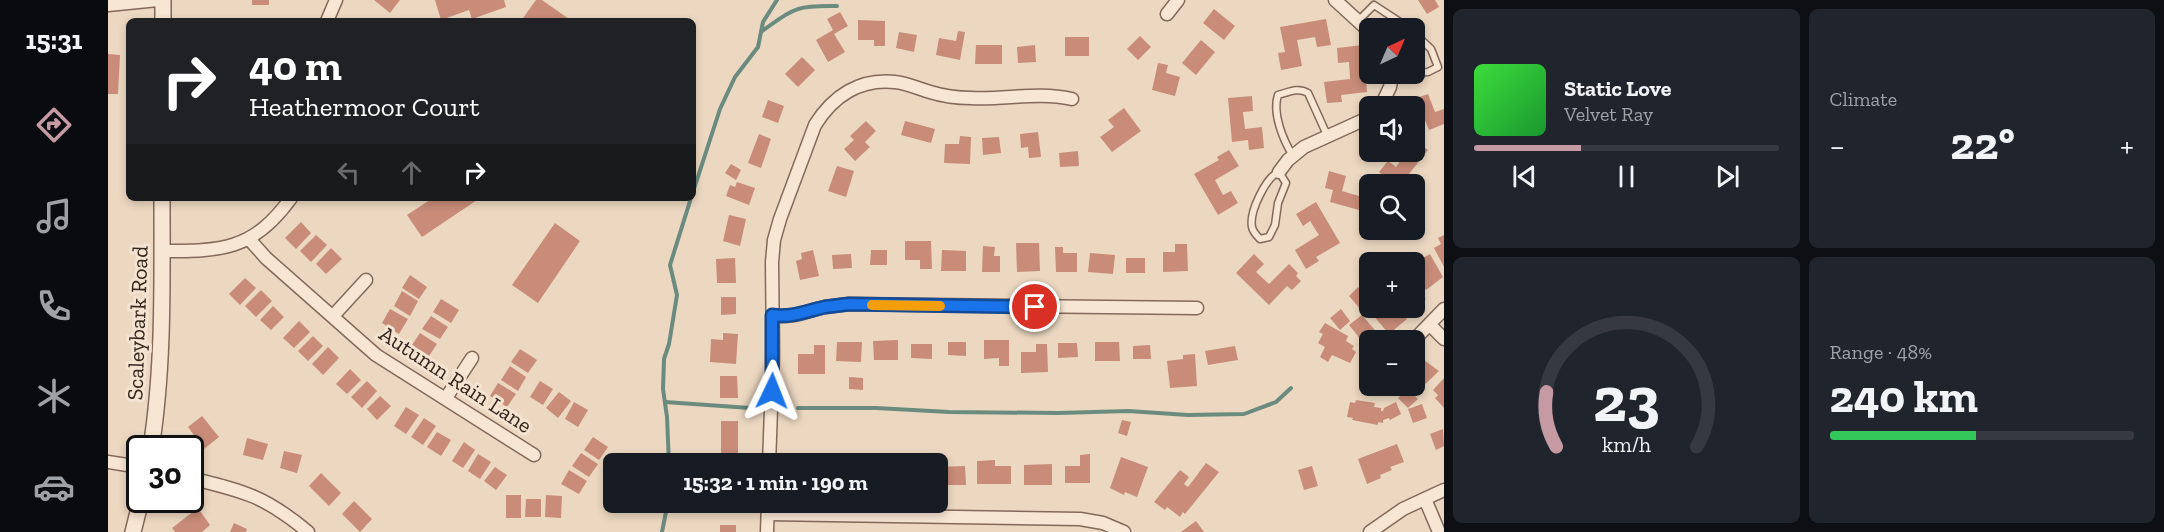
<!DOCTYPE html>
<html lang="en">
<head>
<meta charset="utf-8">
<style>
	body { margin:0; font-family:"Zilla Slab",serif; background:#20242c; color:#f1f3f6; height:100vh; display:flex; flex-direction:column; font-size:22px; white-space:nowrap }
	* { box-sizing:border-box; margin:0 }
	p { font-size:20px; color:#9ea1a6 }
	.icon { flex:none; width:33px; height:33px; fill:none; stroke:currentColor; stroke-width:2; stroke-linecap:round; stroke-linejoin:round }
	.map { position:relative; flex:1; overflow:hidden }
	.sheet { display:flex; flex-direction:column; gap:9px; padding:9px; background:#0d0f14; width:720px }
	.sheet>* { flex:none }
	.guide { position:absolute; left:18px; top:18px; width:570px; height:183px; border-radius:9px; box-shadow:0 3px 9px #0003; background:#202124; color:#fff; overflow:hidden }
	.needle { width:39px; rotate:44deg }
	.buttons { position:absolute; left:1251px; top:18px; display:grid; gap:12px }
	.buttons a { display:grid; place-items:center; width:66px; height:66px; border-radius:9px; background:#171b24; box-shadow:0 3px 9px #0003; font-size:30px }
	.speed { position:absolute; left:18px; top:435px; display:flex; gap:12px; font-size:30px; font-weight:700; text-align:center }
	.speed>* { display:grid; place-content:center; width:78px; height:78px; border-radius:50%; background:#171b24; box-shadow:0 3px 9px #0003; line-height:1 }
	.speed .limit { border:3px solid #111; border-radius:9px; background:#fff; color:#111 }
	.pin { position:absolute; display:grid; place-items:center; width:51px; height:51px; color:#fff; margin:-26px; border:3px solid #fff; border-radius:50%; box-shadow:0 2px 6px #0007 }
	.me { position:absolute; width:66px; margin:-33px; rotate:2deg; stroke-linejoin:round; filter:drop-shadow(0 0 4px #0008) }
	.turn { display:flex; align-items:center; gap:21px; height:126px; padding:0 24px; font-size:27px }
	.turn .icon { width:78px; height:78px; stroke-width:2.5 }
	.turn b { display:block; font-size:42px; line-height:51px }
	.lanes { display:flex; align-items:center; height:57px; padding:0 24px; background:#0003; justify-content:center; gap:30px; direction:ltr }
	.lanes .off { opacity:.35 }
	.big { font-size:45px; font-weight:700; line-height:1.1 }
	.sheet .tile { flex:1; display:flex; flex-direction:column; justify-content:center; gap:9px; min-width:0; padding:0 21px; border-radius:9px; background:#20242c }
	.sheet .dial { align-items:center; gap:0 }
	.dial svg { height:156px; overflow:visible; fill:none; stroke:#363941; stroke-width:7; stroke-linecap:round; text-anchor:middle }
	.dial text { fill:#f1f3f6; stroke:none }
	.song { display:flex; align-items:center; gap:18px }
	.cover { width:72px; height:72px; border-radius:9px; background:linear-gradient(135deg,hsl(120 70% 55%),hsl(130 70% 35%)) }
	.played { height:6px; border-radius:3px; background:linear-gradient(90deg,#c59aa3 35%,#363941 35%) }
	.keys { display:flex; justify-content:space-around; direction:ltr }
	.heat { display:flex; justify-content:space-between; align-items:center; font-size:33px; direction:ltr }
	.charge { height:9px; border-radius:4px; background:linear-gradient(90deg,#34c759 48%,#363941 0) }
	.sheet .tiles { flex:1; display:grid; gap:9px; grid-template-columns:repeat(2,1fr) }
	.trip { position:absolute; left:495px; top:453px; width:345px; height:60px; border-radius:9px; background:#171b24; box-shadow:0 3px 9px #0003; font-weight:700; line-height:60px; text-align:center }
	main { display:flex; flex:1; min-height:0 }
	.tab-bar { display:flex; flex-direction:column; width:108px; justify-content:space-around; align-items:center; background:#090b0e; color:#9ea1a6 }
	.tab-bar .icon { width:42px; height:42px }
	.tab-bar .current { color:#c59aa3 }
	.tab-bar b { font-size:27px; color:#f1f3f6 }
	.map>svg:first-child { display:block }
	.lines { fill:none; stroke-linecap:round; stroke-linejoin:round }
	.stream { stroke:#6b8b7e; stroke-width:4 }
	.building { fill:#c88c79 }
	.service-casing { stroke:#84695a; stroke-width:9 }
	.minor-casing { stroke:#84695a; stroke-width:15 }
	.tertiary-casing { stroke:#84695a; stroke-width:18 }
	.service { stroke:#f7e6d4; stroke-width:6 }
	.minor { stroke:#f7e6d4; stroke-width:12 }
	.tertiary { stroke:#f7e6d4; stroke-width:15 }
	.route-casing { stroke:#114b97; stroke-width:15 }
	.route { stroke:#1a73e8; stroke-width:10 }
	.slow { stroke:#f59e0b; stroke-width:10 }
	.labels { text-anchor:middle; stroke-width:6; stroke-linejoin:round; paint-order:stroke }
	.street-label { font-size:22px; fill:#34251d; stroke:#f3e3d0 }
</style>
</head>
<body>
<main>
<nav class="tab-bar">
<b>15:31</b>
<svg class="icon current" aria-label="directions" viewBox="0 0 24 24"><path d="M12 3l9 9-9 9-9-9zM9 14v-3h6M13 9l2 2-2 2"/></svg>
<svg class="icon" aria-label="music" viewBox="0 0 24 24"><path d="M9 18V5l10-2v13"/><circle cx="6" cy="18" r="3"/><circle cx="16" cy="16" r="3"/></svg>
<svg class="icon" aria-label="phone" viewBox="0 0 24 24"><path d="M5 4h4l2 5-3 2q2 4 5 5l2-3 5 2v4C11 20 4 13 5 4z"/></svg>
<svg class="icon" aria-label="climate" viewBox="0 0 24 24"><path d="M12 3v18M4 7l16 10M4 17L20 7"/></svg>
<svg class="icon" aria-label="car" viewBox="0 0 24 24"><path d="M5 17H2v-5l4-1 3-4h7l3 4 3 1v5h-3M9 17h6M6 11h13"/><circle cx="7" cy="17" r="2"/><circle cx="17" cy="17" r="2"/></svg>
</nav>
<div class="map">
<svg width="1336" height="532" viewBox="0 0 1336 532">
	<rect width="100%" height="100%" fill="#ecd8c1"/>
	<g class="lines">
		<g class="stream">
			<path d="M654,31C687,8 688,5 729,6"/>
			<path d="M585,192L612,109L627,77L650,47L655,22L669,0"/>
			<path d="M557,402L642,408"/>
			<path d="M690,408H768L841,412L950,413L1020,411L1080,415L1136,414L1168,402L1183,388"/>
			<path d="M561,464L559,417L555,389L556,359L561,344L569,295L562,265L583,198"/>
			<path d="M554,532L560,502"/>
		</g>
	</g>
	<g class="building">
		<rect x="144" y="0" width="17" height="5"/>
		<path d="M266,0H292L282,13Z"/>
		<path d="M327,0H396L398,7L364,19L361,10L333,20Z"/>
		<path d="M428,0H434L461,19L459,21H413Z"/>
		<path d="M1310,0H1327L1331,7L1319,14Z"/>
		<path d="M1106,9L1127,26L1116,40L1095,23Z"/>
		<path d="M732,12L740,26L726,34L737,52L720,62L708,40L725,30L719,19Z"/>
		<path d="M1218,19L1223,45L1209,47L1207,37L1189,40L1194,66L1173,70L1170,53L1177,52L1172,27Z"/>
		<path d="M750,20L777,21V46H766V40H750Z"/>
		<path d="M850,31L857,32L852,60L828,55L831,38L848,41Z"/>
		<path d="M791,32L809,35L806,52L788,48Z"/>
		<path d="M1032,36L1043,47L1030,60L1019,49Z"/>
		<rect x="957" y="37" width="24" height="19"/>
		<path d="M1093,40L1107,52L1088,75L1074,63Z"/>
		<path d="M868,45H894V64H867Z"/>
		<path d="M927,45L928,62L910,63L909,47Z"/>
		<path d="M1255,45L1259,92L1233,95L1234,102L1219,103L1216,82L1242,79L1241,62L1230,63L1229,48Z"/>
		<path d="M0,54L12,55L10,94H0Z"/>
		<path d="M694,57L707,70L690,87L677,74Z"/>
		<path d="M1050,63L1060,65L1058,73L1072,77L1067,96L1044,90Z"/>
		<path d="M1320,94L1327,112L1336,109V124L1321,130L1314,113L1306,116V106H1302L1300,101Z"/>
		<path d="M1144,96L1145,111L1135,112L1137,129L1154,127L1156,148L1141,150L1140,140L1124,142L1120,98Z"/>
		<path d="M660,100L676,106L670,123L654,117Z"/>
		<path d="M1016,108L1033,131L1004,152L992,137L1006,127L1000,120Z"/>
		<path d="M758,121L768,131L757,142L762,147L747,161L736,149L746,140L742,136Z"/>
		<path d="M797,121L827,129L823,143L793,135Z"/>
		<path d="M930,132L933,157L921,158L920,147L913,148L912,134Z"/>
		<path d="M651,134L663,139L653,168L640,163Z"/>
		<path d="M852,136L863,137L862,164L836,163L837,144H851Z"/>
		<path d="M891,137L893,153L875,155L874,138Z"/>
		<path d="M1306,140L1320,150L1293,184H1287L1271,172L1280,161L1288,167L1298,153L1295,152H1306Z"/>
		<path d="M1121,150L1131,166L1107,180L1115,195L1123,191L1130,203L1110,215L1086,174L1111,160L1109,157Z"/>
		<path d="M970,151L971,166L952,167L951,153Z"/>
		<path d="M623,164L633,170L628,180L617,173Z"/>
		<path d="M729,166L746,171L738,197L720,191Z"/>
		<path d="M1221,171L1238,176L1234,191L1251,196L1254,185L1262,187V213L1222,202L1225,190L1217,188Z"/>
		<path d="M629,182L647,188L641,205L618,196L622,185L627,187Z"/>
		<path d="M325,198H372L314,237L299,215Z"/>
		<path d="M1208,202L1232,243L1208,257L1211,261L1198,269L1187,250L1211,235L1202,221L1195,226L1188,214Z"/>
		<path d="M621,215L638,219L632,246L615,241Z"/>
		<path d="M193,222L203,233L188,249L177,238Z"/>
		<path d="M447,223L472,241L430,303L404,285Z"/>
		<path d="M208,235L219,245L203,262L192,251Z"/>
		<path d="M1336,235V267L1326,248L1333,244L1330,238Z"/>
		<path d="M797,241H823L824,269H812V260H797Z"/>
		<path d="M908,243H931L932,271L909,272Z"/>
		<path d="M1067,244H1079L1080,271L1055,272V252H1067Z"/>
		<path d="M875,246L887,247L886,256H892V272H874Z"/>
		<path d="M947,247H955V253H969V272H948Z"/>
		<path d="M223,248L234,259L218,274L208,264Z"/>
		<path d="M705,250L711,276L692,280L688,261L694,259L693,253Z"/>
		<path d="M763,250H779V265H762Z"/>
		<path d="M834,250L858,251V271H833Z"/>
		<path d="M982,253L1007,255L1005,274L980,272Z"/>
		<path d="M743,254L744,268L725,269L724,255Z"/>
		<path d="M1146,254L1156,264L1148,272L1161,284L1181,264L1190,273L1188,276L1193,281L1184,290L1179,286L1161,305L1128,273Z"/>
		<path d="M1322,254L1335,277L1318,290L1306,272V263Z"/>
		<path d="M627,258L628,283H609L608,259Z"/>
		<rect x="1018" y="258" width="19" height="15"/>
		<path d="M302,275L319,287L311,299L294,288Z"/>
		<path d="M137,278L148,288L132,305L121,294Z"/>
		<path d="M1306,284L1318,299L1309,306L1306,305Z"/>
		<path d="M1250,287L1252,290L1255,287L1262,294V304L1254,311L1241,296Z"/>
		<path d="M153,290L164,301L148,317L137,306Z"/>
		<path d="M294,291L310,301L302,316L286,306Z"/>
		<path d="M613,297H628V314L613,315Z"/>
		<path d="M333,299L351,310L343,323L325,312Z"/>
		<path d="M165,306L176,317L163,330L152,320Z"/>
		<path d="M1266,308H1289L1299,319L1281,334L1264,314L1268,311Z"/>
		<path d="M282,309L300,319L291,334L274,323Z"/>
		<path d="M1233,309L1242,321L1232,330L1222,318Z"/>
		<path d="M1254,315L1271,335L1262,340L1258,346L1241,325Z"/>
		<path d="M323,316L340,327L332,339L314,329Z"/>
		<path d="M191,321L202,332L186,348L175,338Z"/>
		<path d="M1217,323L1240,336L1238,341L1246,346L1244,349L1248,352L1242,363L1224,355L1220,362L1212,357L1217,347L1210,343L1215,334L1211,332Z"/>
		<path d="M312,333L329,344L321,356L304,345Z"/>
		<path d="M615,333L630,334L628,364L602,362L603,339L615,340Z"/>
		<path d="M205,336L215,346L200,361L190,351Z"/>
		<path d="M790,340V360H766L765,341Z"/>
		<path d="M876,340H901V366H891V358L876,359Z"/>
		<path d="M729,342H754L753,362L728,361Z"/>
		<path d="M840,342H858V356L840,355Z"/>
		<path d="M987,342H1011L1012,361H987Z"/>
		<path d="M950,343H969L970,357L950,358Z"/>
		<path d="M803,344H824V359L803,358Z"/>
		<path d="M928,344H939L940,372L913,373V352H928Z"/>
		<path d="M706,345H717V374H690V354H706Z"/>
		<path d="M1042,345L1043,359H1025V346Z"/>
		<path d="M1127,346L1130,360L1100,365L1097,351Z"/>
		<path d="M220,347L231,358L215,375L204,364Z"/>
		<path d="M412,349L429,360L420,373L403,362Z"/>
		<path d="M1087,354L1089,386L1062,388L1059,361L1075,359V355Z"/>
		<path d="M1316,360L1331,371L1309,392L1303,386H1306V370Z"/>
		<path d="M402,366L418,377L410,391L393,380Z"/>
		<path d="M242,369L253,380L239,394L228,384Z"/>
		<path d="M612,376H629L630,398H612Z"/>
		<path d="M741,377L755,378V390L741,389Z"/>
		<path d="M1336,378V408L1327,398L1330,395L1325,390Z"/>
		<path d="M259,381L269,391L254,408L243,397Z"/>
		<path d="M432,381L445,389L435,405L422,397Z"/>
		<path d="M390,383L408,394L399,407L382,396Z"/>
		<path d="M1300,389L1310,399L1300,408L1290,398Z"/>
		<path d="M451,392L463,401L450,418L438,408Z"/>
		<path d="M272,396L283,406L269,420L259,409Z"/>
		<path d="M1248,400L1267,403L1266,407L1273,408V411H1275L1276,408L1288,402L1293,414L1282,420L1281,418L1275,420V423L1270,422V425L1244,420L1245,418L1239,417L1242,402L1247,403Z"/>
		<path d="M466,402L480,410L470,427L457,419Z"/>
		<path d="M1314,404L1319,418L1305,423L1300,409Z"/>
		<path d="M298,407L311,415L298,434L286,426Z"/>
		<path d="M94,416L111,437L96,449L80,427Z"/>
		<path d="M316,418L328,426L315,445L303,437Z"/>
		<path d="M1014,420L1023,422L1019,436L1010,433Z"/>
		<rect x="613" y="421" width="17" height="33"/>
		<path d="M1335,429L1336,446L1328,450L1322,434Z"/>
		<path d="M329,432L343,440L333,456L319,447Z"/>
		<path d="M485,437L500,447L491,460L476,450Z"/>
		<path d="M139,438L160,444L155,460L135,455Z"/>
		<path d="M356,442L367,450L355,468L344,461Z"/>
		<path d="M1289,444L1296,462L1282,467L1284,470L1272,475L1273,478L1259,484L1250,459Z"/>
		<path d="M176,451L194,455L189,473L172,468Z"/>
		<path d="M473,453L490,464L481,477L464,466Z"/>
		<path d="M370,454L383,462L372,479L360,471Z"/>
		<path d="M982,454V483H957V466H972V455Z"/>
		<path d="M731,455V464H694V456Z"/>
		<path d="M1013,457L1040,467L1029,497L1017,492L1016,495L1002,488Z"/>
		<path d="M887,460V466H903V484H869V461Z"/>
		<path d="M1098,463L1111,472L1077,514L1075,512L1072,517L1059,507L1057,510L1046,502L1072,470L1081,477L1076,484L1080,487Z"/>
		<path d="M944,464V485H916V465Z"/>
		<path d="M857,466L858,485H830V467Z"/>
		<path d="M1204,466L1210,486L1196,490L1190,470Z"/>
		<path d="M387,467L399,475L388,490L376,481Z"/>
		<path d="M461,470L479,481L471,494L453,484Z"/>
		<path d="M213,473L233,493L221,506L201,486Z"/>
		<rect x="398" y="495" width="15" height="23"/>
		<path d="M438,495L454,496L453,518L437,517Z"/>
		<path d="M418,499H433V517H417Z"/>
		<path d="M246,501L264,519L252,532L234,514Z"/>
		<path d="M90,508L102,525L94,532H67L64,528Z"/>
		<path d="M1088,521L1096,532H1073Z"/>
		<path d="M126,523L139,529L138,532H122Z"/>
		<rect x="612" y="525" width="16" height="7"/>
	</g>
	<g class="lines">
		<defs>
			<g id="service">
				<path d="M1250,21L1266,5L1301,28"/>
				<path d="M1306,33L1323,49L1330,67L1320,72L1306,73"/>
				<path d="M1297,74H1301"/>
				<path d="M1185,156C1175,140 1164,113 1170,95C1181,92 1190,87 1200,93L1219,135"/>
				<path d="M1171,172L1178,183L1170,203L1167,225L1161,237L1152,239C1148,235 1145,232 1144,227C1141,212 1158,177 1171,172Z"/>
			</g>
			<g id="minor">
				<path d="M1227,0L1262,32"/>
				<path d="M0,5L50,0"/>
				<path d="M1059,14L1070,0"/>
				<path d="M219,21L228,0"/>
				<path d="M1273,106L1282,87L1284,74"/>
				<path d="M1171,172L1180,160L1196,147L1262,117"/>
				<path d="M141,239L158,258L268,355L426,455"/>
				<path d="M54,251C113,251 145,251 183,198"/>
				<path d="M665,315C684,319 698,311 717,307C725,306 733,305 741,304L1089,308"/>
				<path d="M225,316L258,280"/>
				<path d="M1322,325L1336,339"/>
				<path d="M1306,340L1336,309"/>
				<path d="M338,398L364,358"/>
				<path d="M0,462L32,467"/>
				<path d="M661,464L665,355L664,262L666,240L672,219L707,125C725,96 752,78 787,82C799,83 811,89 822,92C835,96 850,98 863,98C898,100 929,91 964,99"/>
				<path d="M82,478C136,491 157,496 200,532"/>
				<path d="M1317,499L1331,532"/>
				<path d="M660,514L972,519L995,523L1016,532"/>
				<path d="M659,532L660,502"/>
				<path d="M1262,532L1295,509L1336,490"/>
			</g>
			<g id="tertiary">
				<path d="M55,21V0"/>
				<path d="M43,448C56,366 54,281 54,198"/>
				<path d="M25,532L33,500"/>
			</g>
		</defs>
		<use href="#service" class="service-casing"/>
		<use href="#minor" class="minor-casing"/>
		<use href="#tertiary" class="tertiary-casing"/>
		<use href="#service" class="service"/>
		<use href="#minor" class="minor"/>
		<use href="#tertiary" class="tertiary"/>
	</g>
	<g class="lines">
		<defs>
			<path id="route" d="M664,391V315C684,318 698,311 717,307C725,306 733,305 741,304L927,307"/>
		</defs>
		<use href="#route" class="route-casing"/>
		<use href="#route" class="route"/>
		<path class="slow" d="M764,305L832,306"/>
	</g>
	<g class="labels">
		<g class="street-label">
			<text transform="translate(29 323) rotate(-88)" y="8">Scaleybark Road</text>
			<text transform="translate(348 379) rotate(33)" y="8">Autumn Rain Lane</text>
		</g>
	</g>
</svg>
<div class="buttons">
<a><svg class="needle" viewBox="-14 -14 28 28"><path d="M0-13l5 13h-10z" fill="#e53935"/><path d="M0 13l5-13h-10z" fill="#9ea1a6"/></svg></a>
<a><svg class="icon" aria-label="sound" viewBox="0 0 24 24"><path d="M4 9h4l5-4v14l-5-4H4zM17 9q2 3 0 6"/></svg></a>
<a><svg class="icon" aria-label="search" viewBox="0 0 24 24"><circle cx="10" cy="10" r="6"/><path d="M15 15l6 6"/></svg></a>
<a>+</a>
<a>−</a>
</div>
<div class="speed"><div class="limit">30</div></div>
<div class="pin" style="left:927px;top:307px;background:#d93025"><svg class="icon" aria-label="arrive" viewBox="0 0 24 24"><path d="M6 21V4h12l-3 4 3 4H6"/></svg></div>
<svg class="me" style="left:664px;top:391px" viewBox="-20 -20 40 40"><path d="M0-17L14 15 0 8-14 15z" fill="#1a73e8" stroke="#fff" stroke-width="4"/></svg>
<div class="trip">15:32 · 1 min · 190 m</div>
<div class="guide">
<div class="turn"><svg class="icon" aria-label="right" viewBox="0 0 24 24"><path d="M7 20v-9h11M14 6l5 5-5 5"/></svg><div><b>40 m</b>Heathermoor Court</div></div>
<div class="lanes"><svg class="icon off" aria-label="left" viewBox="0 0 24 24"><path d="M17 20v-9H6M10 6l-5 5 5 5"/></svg><svg class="icon off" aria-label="ahead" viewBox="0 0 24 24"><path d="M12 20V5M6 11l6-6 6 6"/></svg><svg class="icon" aria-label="right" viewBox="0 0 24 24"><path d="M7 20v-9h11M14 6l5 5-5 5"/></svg></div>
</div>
</div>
<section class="sheet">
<div class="tiles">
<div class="tile">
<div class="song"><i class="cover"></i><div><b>Static Love</b><p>Velvet Ray</p></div></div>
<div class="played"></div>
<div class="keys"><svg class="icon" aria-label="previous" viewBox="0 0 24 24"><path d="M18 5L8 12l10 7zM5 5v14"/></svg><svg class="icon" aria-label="pause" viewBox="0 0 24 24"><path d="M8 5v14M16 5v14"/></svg><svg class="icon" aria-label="next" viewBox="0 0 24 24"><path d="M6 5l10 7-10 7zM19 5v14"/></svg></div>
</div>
<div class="tile"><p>Climate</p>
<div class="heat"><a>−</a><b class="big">22°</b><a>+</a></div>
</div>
<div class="tile dial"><svg viewBox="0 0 100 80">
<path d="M14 69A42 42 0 1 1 86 69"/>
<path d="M14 69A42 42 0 0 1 9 41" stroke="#c59aa3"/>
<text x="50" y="56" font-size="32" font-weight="700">23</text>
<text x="50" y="72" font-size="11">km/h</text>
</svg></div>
<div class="tile"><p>Range · 48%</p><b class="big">240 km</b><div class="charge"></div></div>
</div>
</section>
</main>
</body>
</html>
